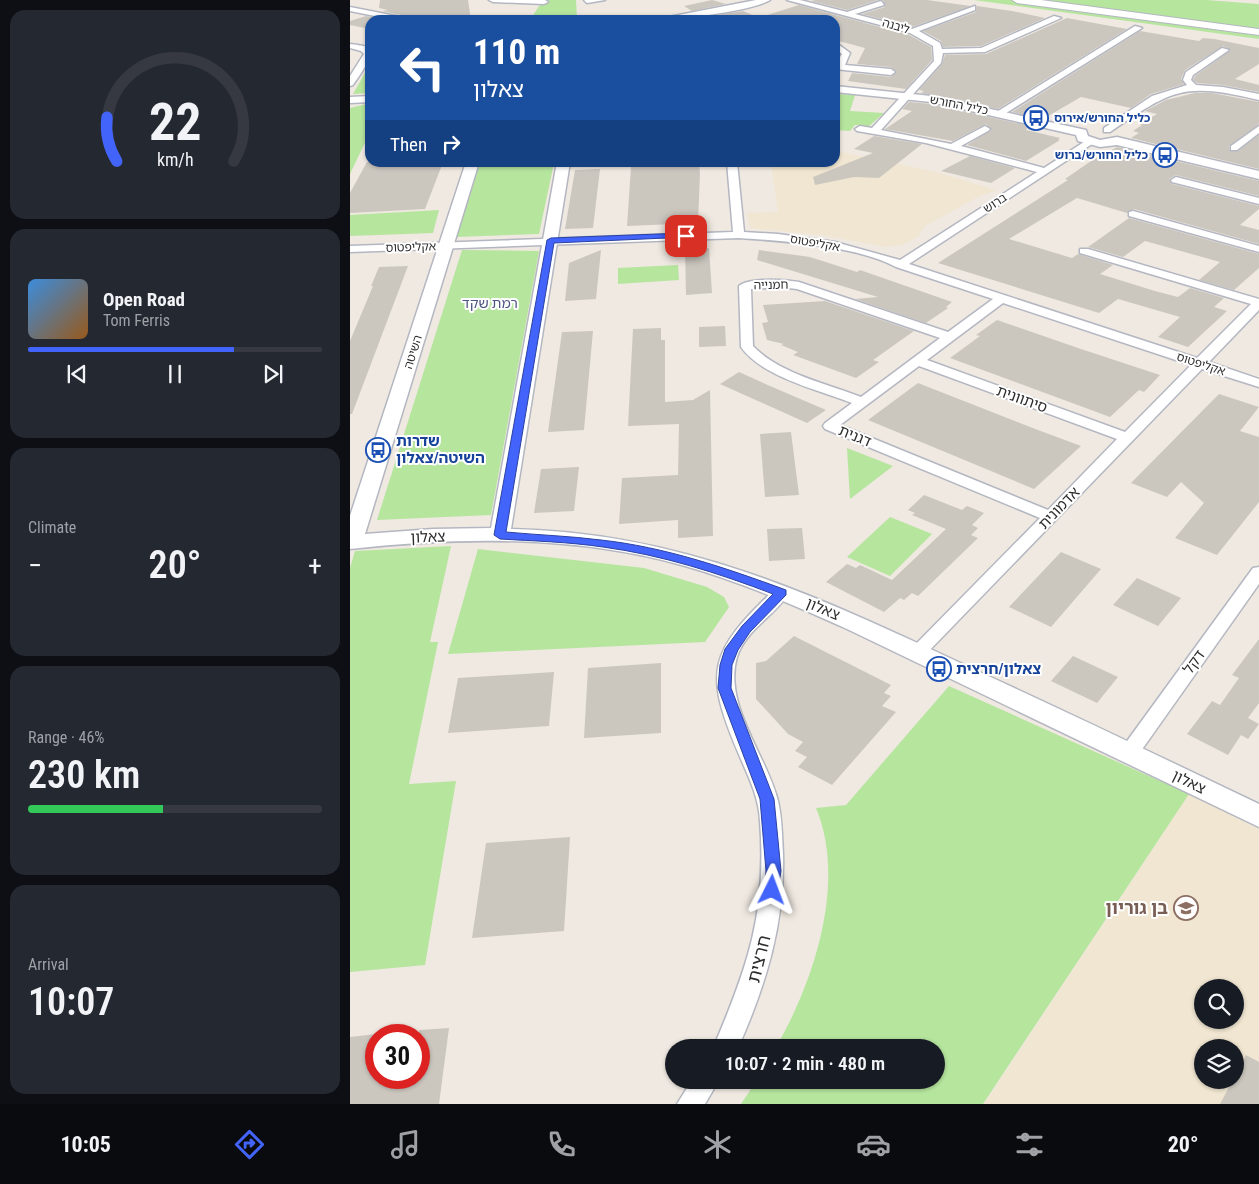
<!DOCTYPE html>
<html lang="en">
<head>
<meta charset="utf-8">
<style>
	body { margin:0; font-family:"Roboto Condensed","Noto Sans Hebrew",sans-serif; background:#242831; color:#f1f3f6; height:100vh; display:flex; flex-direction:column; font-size:19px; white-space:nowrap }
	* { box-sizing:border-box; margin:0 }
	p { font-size:16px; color:#9ea1a6 }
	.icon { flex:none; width:28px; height:28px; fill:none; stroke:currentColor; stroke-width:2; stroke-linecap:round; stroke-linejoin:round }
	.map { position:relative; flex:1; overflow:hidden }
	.drawer { display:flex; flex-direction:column; gap:10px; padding:10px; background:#0d0f14; width:350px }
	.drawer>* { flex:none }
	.guide { position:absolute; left:15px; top:15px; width:475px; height:152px; border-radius:15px; box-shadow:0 1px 4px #0004; background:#1a4fa0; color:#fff; overflow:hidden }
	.buttons { position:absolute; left:844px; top:979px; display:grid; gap:10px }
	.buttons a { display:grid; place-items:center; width:50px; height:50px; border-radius:50%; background:#171b24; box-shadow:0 1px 4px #0004; font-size:25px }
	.speed { position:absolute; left:15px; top:1024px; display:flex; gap:10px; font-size:25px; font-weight:700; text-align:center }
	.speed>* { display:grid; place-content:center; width:65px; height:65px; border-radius:50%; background:#171b24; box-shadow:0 1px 4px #0004; line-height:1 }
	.speed .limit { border:8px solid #d22; background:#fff; color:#111 }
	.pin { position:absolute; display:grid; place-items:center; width:42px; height:42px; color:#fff; margin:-21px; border-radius:10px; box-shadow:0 2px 8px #0006 }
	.me { position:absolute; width:55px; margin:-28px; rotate:3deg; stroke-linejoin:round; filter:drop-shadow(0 0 4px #0008) }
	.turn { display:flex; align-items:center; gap:18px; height:105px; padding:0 25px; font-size:22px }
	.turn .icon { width:65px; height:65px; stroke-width:2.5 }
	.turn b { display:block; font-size:35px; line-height:42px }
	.then { display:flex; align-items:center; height:48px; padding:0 25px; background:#0003; gap:10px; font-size:19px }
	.big { font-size:38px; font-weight:600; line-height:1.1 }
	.drawer .tile { flex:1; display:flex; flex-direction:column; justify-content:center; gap:8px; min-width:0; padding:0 18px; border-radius:15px; background:#242831 }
	.drawer .dial { align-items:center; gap:0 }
	.dial svg { height:130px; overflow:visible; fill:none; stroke:#363941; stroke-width:7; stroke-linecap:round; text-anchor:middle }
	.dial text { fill:#f1f3f6; stroke:none }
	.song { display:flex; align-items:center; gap:15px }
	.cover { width:60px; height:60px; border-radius:8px; background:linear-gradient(135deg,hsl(210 70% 55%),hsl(30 70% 35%)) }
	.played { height:5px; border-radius:2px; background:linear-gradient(90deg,#4264fb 70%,#363941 70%) }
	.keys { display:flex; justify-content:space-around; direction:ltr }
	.heat { display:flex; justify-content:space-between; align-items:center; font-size:28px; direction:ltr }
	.charge { height:8px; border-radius:4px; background:linear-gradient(90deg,#34c759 46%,#363941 0) }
	.trip { position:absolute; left:315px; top:1039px; width:280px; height:50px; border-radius:25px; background:#171b24; box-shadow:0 1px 4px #0004; font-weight:600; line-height:50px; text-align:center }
	.tab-bar { display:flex; height:80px; justify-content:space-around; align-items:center; background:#090b0e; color:#9ea1a6 }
	.tab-bar .icon { width:35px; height:35px }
	.tab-bar .active { color:#4264fb }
	.tab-bar b { font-size:22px; color:#f1f3f6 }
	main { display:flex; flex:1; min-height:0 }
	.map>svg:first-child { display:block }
	.education { fill:#f0e6d1; fill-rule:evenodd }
	.green { fill:#b6e59e }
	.building { fill:#cbc7bf }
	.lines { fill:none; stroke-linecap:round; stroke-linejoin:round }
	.minor-casing { stroke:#b4b7c1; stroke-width:3 }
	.tertiary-casing { stroke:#b4b7c1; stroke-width:3 }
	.secondary-casing { stroke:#b4b7c1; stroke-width:2 }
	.minor { fill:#fff; fill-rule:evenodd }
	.tertiary { fill:#fff; fill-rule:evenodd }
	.secondary { fill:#fff; fill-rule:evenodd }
	.route { fill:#4264fb; stroke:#2b41a3 }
	.labels { text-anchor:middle; stroke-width:4; stroke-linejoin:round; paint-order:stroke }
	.far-street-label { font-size:12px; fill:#2e2e2e; stroke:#fff }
	.far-transit-label { font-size:12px; font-weight:bold; fill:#164399; stroke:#fff; text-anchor:start }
	.far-neighbourhood-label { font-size:14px; fill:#4d5680; stroke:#fff }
	.street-label { font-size:15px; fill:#2e2e2e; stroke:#fff }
	.transit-label { font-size:15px; font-weight:bold; fill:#164399; stroke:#fff; text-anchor:start }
	.near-education-label { font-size:18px; font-weight:bold; fill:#785e54; stroke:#fff; text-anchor:end }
	.near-street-label { font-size:18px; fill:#2e2e2e; stroke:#fff }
</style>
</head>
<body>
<main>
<section class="drawer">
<div class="tile dial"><svg viewBox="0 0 100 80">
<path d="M14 69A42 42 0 1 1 86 69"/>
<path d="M14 69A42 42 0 0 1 8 42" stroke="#4264fb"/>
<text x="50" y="56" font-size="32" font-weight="700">22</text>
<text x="50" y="72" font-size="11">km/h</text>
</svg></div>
<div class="tile">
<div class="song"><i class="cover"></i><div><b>Open Road</b><p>Tom Ferris</p></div></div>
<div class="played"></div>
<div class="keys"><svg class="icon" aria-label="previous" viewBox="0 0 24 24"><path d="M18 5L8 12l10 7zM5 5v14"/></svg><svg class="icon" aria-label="pause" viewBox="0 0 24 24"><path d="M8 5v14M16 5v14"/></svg><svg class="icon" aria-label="next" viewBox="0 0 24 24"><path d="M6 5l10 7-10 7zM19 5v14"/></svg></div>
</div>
<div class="tile"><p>Climate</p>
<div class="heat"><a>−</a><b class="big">20°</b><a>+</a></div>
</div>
<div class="tile"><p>Range · 46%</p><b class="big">230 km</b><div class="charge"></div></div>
<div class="tile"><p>Arrival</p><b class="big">10:07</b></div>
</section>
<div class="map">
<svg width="909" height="1104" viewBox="0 0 909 1104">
	<rect width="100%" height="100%" fill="#efe9e1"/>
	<g class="education">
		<path d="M485,151L582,171L646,190L624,199L575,226L568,237L552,245L536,247L471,235L400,228L397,213L428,212L421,163L485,162Z"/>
		<path d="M839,794L909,829V1104H634ZM852,988H885V1020H852ZM852,1048H885V1080H852Z"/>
	</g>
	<g class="green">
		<path d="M193,0H226L227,20H180Z"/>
		<path d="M624,0H856L909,4V39Z"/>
		<path d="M20,64V93L3,94Z"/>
		<path d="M485,94L505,95L500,111L534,113L518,127L505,125L500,131L485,130Z"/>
		<path d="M20,103V132L0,174V108Z"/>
		<path d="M130,163H204L189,234L106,237Z"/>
		<path d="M89,210L83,233L0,236V215Z"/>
		<path d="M112,250L189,251L141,515L27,520Z"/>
		<path d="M328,265L329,280L268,284V268Z"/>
		<path d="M497,448L543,466L500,499Z"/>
		<path d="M540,517L582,534L540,576L497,557Z"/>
		<path d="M101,546L80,642H88L59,784L106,781L75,965L0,972V568L5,551Z"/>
		<path d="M128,549L294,568L357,587L374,597L379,607L355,642L98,654Z"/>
		<path d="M599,686L839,794L633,1104H391L407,1080H586V1048L426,1047C464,982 497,882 466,808L496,805Z"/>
	</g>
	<g class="building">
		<path d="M30,0H118L121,20H62L56,16L32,11L38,10L29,8Z"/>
		<path d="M362,0L376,4L342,11L334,6Z"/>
		<path d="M465,0H528L497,10L461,1Z"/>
		<path d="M533,0H577L621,6L562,27L512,14L535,7Z"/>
		<path d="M449,5L559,35L581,47L582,60L556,89L498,81L502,73L541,77L547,72L541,67L507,64L515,48L485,40V20H414V16Z"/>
		<path d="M627,6L662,11L695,18L631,46L593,47L591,41L573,31L626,12Z"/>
		<path d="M393,11L414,20H358L353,17Z"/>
		<path d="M16,16L35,20H20V29L0,25V21Z"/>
		<path d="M717,18L777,29L648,109L571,93L574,91L569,90L592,64L595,55L636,54Z"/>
		<path d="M790,31L849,41L853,38L864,39L909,48V64L885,79L909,85V92L873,85L847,83L843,80L845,76L881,50L873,46L835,70L831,79L834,84L801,94L781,108L731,97L693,119L662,112Z"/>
		<path d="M845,93H862L909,102V124L879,146L880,151H888L909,135V169L781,138L789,133L783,131L792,125L790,124L807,114L795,111L816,100Z"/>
		<path d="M559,102L581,104L679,126L676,130L710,138L708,140H710L676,161L617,145L641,130L636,124L603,141L535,129L562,111L552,109Z"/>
		<path d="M524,136L572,144L529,178L504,177L465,185L463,177L523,153L504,149Z"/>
		<path d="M767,147L909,181V196L826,175L819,179L822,184L909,206V209L890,225L909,230V244L784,209L777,213L727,198L659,239L722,258L728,254L763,265L750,274L805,291L828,297L840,288L874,298L864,307L877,311L838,347L808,337L830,317L768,299L749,313L588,263L718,180L715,179L741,161Z"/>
		<path d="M620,156L665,168L641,183L591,171Z"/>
		<path d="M17,162H41L39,167L92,165L75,209L0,213V193Z"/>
		<path d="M326,162H349L350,173L348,223L277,226L281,167L326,165Z"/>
		<path d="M250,169L243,228L215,229L225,170Z"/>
		<path d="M779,218L909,254V268L884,290L849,280L870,262L795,241L773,257L738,247Z"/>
		<path d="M359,248L362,293L336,295L335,249Z"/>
		<path d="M251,250L246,299L215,301L219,263Z"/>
		<path d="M409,250L460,257L507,272L510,270L602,302L596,307L598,308L576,323L505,299L528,297L407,260Z"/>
		<path d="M58,266L2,414H0V341L23,286H21L29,267Z"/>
		<path d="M475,301L564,331L523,360L529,362L506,378L443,355L448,352L431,345L434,344L417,340L412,323L418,322L413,305Z"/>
		<path d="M647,320L731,349L810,375L794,392L789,390L760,417L600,358L630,336L626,335Z"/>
		<path d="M375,326L376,346L349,347V327Z"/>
		<path d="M311,328V340H315V402L343,400L360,390L363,536L328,538V520L269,524L272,478L328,475L329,424L278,426L283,329Z"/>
		<path d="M243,331L234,430L198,432L212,332Z"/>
		<path d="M389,372L420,386L476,410L457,423L370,384Z"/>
		<path d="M568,383L688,430L731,446L684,489L518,420Z"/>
		<path d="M869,394L909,407L890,431L909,437V502L867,555L825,538L854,503L831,482L817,497L781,483Z"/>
		<path d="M441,432L449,495L415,497L410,434Z"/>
		<path d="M229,467L224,511L184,513L191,469Z"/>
		<path d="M574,495L612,510L617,506L634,513L622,525L628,528L621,535L628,538L568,596L562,593L554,600L550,598L534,612L476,582L497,564L506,568L510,565L542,580L596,529L562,515L565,513L558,510Z"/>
		<path d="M452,528L455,559L419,561L417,529Z"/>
		<path d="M711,552L751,569L701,627L659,607Z"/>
		<path d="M787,578L831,598L808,626L763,605Z"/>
		<path d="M444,636L541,685L534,693L541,696L532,706L546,712L482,785L448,767L457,757L445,751L453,742L438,734L406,699V663L416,661Z"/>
		<path d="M909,639V703L898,718L909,724L898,739L891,735L878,755L837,734L862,701L870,705L889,678L882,675Z"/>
		<path d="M723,656L768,677L747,703L701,681Z"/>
		<path d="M311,663V733L234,738L238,668Z"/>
		<path d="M204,672L199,726L98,733L108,678Z"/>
		<path d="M220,837L214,931L122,938L136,843Z"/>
		<path d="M99,1028L89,1104H0V1037L26,1034V1078H69V1030Z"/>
		<path d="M896,1055L909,1062V1104H870L883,1080H885Z"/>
	</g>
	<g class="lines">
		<defs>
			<g id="minor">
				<path d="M139,0H195L198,2L194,4L143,2Z"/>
				<path d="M234,0H255L237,3Z"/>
				<path d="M406,0H420C403,11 325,20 303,20Z"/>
				<path d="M437,0H450L497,12L531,1L534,5L505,14L562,29L625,6V10L569,31L590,43L592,49L631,48L704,16L711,18L635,52L593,53L591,63L531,130L601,144L635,126L640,129L638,131L611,146L694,168L737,140L745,142L559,264L847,358L901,304L730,253V249H738L909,299V310L859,362L909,379V387L852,369L574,656L568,658L562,656L559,652L562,648L690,518L475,429L473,426L475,423L502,403C469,390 412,377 391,347L389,286C398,277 436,280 449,282L598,332L643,299L546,267C507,246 434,241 389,238L0,252V246L383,232L377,162H387L394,232L428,234L485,242L550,260L687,172L576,143L507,131L505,129L510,126L522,128L584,61L583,46L560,33ZM430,287L447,289L590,338L511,397C476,383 430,374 403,346L401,289ZM653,303L841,365L775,432L577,360ZM569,366L767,439L698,510L490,425Z"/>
				<path d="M0,7L56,18L60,20H45L0,11Z"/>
				<path d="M785,26L792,28L653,115L645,113Z"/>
				<path d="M485,42L500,53L495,65L541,69L545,72L541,75L485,69V65L492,54L485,48Z"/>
				<path d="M0,44C5,45 12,45 16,47C28,53 8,77 3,85L0,86V76L14,54L11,51L0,48Z"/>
				<path d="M872,48L879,50L843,75L841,80L846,85L873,87L909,94V100C833,82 823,89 760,132H754V128L802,96L837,85L833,80L836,72Z"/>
				<path d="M909,126V133L887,150H881V146Z"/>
				<path d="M826,177L909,198V204L822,182L821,180Z"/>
				<path d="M783,211L909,246V252L779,216V212Z"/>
				<path d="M909,567V584L786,758L779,760L772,758L769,753L772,748L903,568Z"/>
				<path d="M431,587L437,589L439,593C425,616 396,629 387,657C373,705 417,756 428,801C432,818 432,836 433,854C435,923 416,985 388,1048H363C398,967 417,911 410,821C409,798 399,778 390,757C353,671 358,653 425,589Z"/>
				<path d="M342,1080H369L355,1104H327Z"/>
			</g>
			<g id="tertiary">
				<path d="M485,86L581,96L736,130L738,136L750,140L767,137L909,171V179L767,145L750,147L728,141L726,135L581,102L485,92Z"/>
				<path d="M20,96V102L0,103V97Z"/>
				<path d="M116,162H129L15,534L83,529L141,528L207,162H220L161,529C332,532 470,597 621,668C717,712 813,758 909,804V827L497,629C444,605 391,582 335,566C226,535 111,537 0,549V516Z"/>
			</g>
			<path id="secondary" d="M662,0H691L909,29V35L667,3Z"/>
		</defs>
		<use href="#minor" class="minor-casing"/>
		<use href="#tertiary" class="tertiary-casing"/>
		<use href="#secondary" class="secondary-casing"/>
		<use href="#minor" class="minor"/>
		<use href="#tertiary" class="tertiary"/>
		<use href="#secondary" class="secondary"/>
	</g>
	<path class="route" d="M336,233L339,234V237L204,243L156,532C188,535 220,536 251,540C315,547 376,568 436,590V595L400,632L388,650L382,665L381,688L424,799L431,871L427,895L422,897L417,895L414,890L416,871L410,799L368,688L370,665L375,649L392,626L423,594C368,573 312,555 253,547C219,542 184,541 150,539L144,535L197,240L201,238Z"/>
	<defs>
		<symbol id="bus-ring" viewBox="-11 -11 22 22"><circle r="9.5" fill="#fff" stroke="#1a4fb4" stroke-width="1.5"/><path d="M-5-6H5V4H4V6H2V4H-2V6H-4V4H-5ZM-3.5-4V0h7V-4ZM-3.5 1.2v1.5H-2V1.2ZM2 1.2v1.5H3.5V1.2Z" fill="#1a4fb4"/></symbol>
		<symbol id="school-ring" viewBox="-11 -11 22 22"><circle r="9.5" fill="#fff" stroke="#8d6e63" stroke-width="1.5"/><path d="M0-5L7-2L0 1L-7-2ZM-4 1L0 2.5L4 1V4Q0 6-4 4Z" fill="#8d6e63"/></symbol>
	</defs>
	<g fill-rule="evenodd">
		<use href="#bus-ring" x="672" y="104" width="28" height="28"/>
		<use href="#bus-ring" x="801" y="141" width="28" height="28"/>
		<use href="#bus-ring" x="14" y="436" width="28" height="28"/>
		<use href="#bus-ring" x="575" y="655" width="28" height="28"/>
		<use href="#school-ring" x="822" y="894" width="28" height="28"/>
	</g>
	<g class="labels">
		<g class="far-street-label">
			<text transform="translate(546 26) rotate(16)" y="4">ליבנה</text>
			<text transform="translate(609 105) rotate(11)" y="4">כליל החורש</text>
			<text transform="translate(645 203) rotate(-33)" y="4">ברוש</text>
			<text transform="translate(465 243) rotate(10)" y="4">אקליפטוס</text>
			<text transform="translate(61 247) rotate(-2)" y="4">אקליפטוס</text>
			<text transform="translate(421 285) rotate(-1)" y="4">חמנייה</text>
			<text transform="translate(63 352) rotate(-72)" y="4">השיטה</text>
			<text transform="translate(851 364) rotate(18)" y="4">אקליפטוס</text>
		</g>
		<g class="far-transit-label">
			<text x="704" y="122">כליל החורש/אירוס</text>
			<text x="798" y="159" text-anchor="end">כליל החורש/ברוש</text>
		</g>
		<g class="far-neighbourhood-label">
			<text x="140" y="308">רמת שקד</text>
		</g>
		<g class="street-label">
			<text transform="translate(672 399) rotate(20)" y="5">סיתוונית</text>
			<text transform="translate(505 436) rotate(22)" y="5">דגנית</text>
			<text transform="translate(709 508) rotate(-46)" y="5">אדמונית</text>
			<text transform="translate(78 537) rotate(-2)" y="5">צאלון</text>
			<text transform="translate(473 609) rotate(23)" y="5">צאלון</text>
			<text transform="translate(844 662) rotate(-54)" y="5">דקל</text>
			<text transform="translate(839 782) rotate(26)" y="5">צאלון</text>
		</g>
		<g class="transit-label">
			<text x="46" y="446">שדרות<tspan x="46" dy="17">השיטה/צאלון</tspan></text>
			<text x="606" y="674">צאלון/חרצית</text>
		</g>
		<g class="near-education-label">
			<text x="818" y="914">בן גוריון</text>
		</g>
		<g class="near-street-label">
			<text transform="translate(409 959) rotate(-76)" y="6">חרצית</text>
		</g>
	</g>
</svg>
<div class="buttons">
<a><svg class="icon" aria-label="search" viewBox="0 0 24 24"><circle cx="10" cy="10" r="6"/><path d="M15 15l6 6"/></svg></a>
<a><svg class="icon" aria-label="layers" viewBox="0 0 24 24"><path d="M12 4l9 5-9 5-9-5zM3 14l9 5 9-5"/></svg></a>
</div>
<div class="speed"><div class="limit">30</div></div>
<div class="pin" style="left:336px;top:236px;background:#d93025"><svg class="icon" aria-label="arrive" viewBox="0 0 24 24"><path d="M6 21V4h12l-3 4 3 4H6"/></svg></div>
<svg class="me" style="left:422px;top:890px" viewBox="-20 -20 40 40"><path d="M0-17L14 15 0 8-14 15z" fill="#4264fb" stroke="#fff" stroke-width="4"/></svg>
<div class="trip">10:07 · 2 min · 480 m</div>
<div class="guide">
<div class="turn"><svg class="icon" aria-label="left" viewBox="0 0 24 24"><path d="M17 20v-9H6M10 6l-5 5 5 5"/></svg><div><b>110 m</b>צאלון</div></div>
<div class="then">Then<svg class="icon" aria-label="right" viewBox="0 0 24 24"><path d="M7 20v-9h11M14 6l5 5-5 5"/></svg></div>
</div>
</div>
</main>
<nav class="tab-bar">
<b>10:05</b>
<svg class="icon active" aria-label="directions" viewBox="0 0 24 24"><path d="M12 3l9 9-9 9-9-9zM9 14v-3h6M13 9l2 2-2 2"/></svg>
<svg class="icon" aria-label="music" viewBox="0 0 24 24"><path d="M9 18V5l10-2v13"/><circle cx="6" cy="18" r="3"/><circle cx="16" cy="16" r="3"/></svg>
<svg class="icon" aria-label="phone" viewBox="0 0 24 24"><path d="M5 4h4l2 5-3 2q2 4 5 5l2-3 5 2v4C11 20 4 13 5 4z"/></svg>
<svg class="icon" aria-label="climate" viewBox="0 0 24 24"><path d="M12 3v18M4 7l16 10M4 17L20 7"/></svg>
<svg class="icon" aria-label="car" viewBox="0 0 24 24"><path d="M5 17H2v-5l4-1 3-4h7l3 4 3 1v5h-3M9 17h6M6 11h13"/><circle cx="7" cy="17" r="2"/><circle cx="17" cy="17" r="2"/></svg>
<svg class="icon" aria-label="filters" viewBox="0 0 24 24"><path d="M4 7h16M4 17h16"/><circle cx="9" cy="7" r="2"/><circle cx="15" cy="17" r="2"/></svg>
<b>20°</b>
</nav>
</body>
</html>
